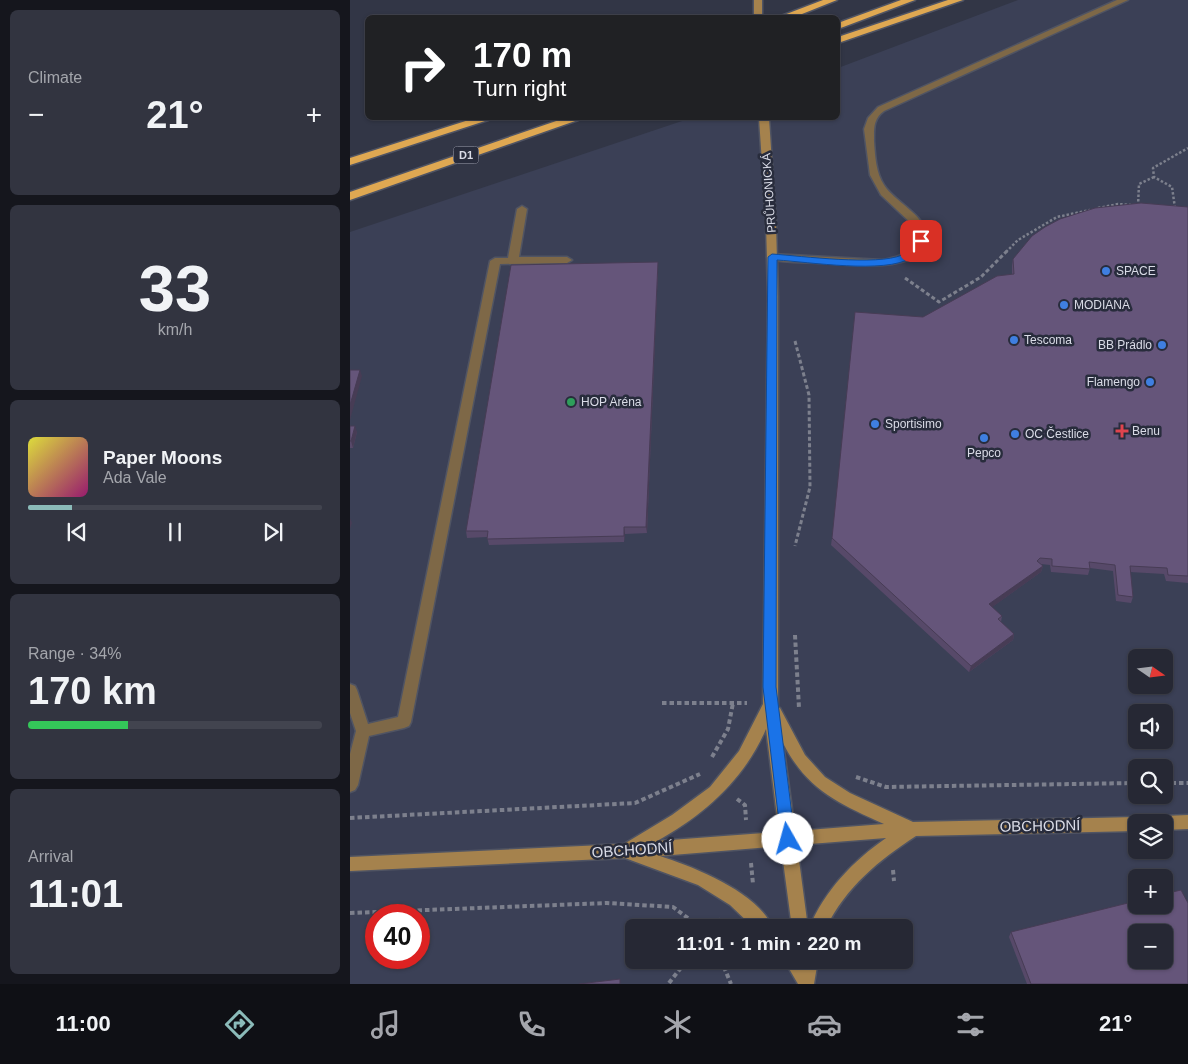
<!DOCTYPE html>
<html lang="en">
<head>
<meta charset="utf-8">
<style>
	body { margin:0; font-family:Helvetica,sans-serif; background:#323440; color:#f1f3f6; height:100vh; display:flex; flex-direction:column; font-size:19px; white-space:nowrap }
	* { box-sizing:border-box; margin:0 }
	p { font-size:16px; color:#a4a6ac }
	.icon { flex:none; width:28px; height:28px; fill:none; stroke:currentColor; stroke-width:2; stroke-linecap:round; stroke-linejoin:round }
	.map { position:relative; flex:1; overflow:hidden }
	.details { display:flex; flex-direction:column; gap:10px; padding:10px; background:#15161d; width:350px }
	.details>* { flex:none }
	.guide { position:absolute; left:15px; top:15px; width:475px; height:105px; border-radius:8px; box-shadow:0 1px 4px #0004,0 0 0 1px #42444f; background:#202124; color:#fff; overflow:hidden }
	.needle { width:32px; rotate:104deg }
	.buttons { position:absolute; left:778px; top:649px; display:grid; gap:10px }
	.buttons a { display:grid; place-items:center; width:45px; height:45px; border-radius:8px; background:#262834; box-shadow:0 1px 4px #0004,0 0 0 1px #42444f; font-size:25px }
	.speed { position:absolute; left:15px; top:904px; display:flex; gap:10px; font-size:25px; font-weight:700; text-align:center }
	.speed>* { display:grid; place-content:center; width:65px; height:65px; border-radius:50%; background:#262834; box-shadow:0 1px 4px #0004,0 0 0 1px #42444f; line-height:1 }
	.speed .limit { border:8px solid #d22; background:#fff; color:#111 }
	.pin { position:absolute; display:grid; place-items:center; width:42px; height:42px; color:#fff; margin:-21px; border-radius:10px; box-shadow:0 2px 8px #0006 }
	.me { position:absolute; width:55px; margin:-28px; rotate:353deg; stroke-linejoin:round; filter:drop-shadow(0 0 4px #0008) }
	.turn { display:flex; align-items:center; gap:18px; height:105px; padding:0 25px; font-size:22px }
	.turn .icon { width:65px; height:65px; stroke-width:2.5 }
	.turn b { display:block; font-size:35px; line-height:42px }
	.big { font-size:38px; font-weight:600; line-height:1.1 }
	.details .tile { flex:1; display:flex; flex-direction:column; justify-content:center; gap:8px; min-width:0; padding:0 18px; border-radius:8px; background:#323440 }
	.details .dial { align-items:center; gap:0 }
	.dial b { font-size:65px; line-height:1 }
	.song { display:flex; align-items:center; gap:15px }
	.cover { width:60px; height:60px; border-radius:8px; background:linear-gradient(135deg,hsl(60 70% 55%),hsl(320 70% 35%)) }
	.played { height:5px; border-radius:2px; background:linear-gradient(90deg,#8bbbb9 15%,#42444f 15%) }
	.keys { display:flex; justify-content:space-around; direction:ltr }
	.heat { display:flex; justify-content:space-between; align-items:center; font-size:28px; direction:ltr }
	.charge { height:8px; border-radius:4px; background:linear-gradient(90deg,#34c759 34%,#42444f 0) }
	.trip { position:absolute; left:275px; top:919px; width:288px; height:50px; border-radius:8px; background:#262834; box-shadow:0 1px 4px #0004,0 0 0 1px #42444f; font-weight:600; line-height:50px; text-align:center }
	.menu { display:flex; height:80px; justify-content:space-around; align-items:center; background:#0f1015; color:#a4a6ac }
	.menu .icon { width:35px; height:35px }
	.menu .current { color:#8bbbb9 }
	.menu b { font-size:22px; color:#f1f3f6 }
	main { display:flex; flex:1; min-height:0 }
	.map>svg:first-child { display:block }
	.built { fill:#3b4056; fill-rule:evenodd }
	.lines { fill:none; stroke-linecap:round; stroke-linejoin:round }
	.lane-casing { stroke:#505463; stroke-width:3 }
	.street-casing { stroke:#505463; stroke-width:3 }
	.secondary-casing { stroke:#505463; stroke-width:3 }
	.highway-casing { stroke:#505463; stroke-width:3 }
	.path-far2 { stroke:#7d808d; stroke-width:2.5; stroke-dasharray:2.5 2; stroke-linecap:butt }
	.path-far1 { stroke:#7d808d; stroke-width:3; stroke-dasharray:4 2.5; stroke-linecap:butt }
	.path { stroke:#7d808d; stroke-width:4; stroke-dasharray:4.5 3; stroke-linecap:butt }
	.lane { fill:#7e6847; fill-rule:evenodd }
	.street { fill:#7e6847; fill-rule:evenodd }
	.secondary { fill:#a5824d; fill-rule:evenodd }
	.highway { fill:#dfa852; fill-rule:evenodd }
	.wall { fill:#574969 }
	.shaded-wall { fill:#473c55 }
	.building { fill:#65557a; stroke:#473c55; fill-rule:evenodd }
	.route { fill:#1a73e8; stroke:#114b97 }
	.shop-dot { fill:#3f7fe0; stroke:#282c3c; stroke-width:2 }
	.leisure-dot { fill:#2e9e5b; stroke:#282c3c; stroke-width:2 }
	.health-dot { fill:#e0444e; stroke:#282c3c; stroke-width:2 }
	.labels { text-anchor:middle; stroke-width:5; stroke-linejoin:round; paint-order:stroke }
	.shield { fill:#282c3c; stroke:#a5a7b4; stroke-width:1 }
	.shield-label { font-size:11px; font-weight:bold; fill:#dadce7 }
	.street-label { font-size:12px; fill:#dadce7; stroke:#282c3c }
	.poi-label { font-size:12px; fill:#dadce7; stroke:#282c3c; text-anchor:start }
	.near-street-label { font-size:15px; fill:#dadce7; stroke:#282c3c }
</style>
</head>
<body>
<main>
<section class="details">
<div class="tile"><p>Climate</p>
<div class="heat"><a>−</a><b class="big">21°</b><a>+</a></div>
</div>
<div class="tile dial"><b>33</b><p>km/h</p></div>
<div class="tile">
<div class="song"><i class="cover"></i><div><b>Paper Moons</b><p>Ada Vale</p></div></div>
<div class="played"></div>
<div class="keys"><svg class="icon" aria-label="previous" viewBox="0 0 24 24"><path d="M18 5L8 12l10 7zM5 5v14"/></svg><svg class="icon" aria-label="pause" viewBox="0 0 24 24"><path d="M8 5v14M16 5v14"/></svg><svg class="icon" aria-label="next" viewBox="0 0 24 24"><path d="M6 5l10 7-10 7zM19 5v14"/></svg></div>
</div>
<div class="tile"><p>Range · 34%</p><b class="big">170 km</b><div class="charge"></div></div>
<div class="tile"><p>Arrival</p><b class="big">11:01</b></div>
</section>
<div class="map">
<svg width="838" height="984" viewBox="0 0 838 984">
	<rect width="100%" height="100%" fill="#323646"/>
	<path class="built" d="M668,0H838V984H0V232L341,118H488V68ZM786,658H814V685H786ZM786,712H814V740H786ZM786,768H814V795H786ZM786,822H814V850H786ZM786,878H814V905H786ZM26,915H69V958H26ZM284,928H554V960H284ZM786,932H814V960H786Z"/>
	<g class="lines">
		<defs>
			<path id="lane" d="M172,206L177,209L169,257H217L222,260L217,263L150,264L61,722L59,726L54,728L19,736L8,785L5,790L0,792V754L6,731L0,713V684L5,686L7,690L18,724L48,717L140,261L145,258H158L167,209Z"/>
			<path id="street" d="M767,0H778L534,111C523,119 524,129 524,141C525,156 526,173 534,185C544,201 574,215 576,233C581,277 495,264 471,263C454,262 435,263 418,259L417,257L422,254L532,260C546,258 559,254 565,241L563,225L531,195L520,175L514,129L518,118L528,107Z"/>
			<g id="secondary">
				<rect x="404" y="0" width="8" height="18"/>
				<path d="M409,118H419L426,224L428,296V707L430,708L455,755L475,777L500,793L563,822L786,817L791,819L793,822H786V831L566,836C529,860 496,887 476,928H459C475,890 503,861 536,838L447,845L458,928H442L431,846L310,856C344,867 408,892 423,928H404L380,905L348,885L275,858L0,871V857L274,844L322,815L360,787L389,751L413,704L418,296L416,224ZM416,729L429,832L307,841C354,815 394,780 416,729ZM433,743C457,790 488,803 534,824L445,831Z"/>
				<path d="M838,815V829L814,830V822H806L809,818L814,816Z"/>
				<path d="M434,960H468L464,984H448Z"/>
			</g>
			<g id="highway">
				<path d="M473,0H487L442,18H426Z"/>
				<path d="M551,0H565L488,29V23Z"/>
				<path d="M598,0H613L488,43V37Z"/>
				<path d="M125,118H139L138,120L0,165V158Z"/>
				<path d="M215,118H229L228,120L0,200V192Z"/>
			</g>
		</defs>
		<use href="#lane" class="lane-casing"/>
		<use href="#street" class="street-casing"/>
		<use href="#secondary" class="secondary-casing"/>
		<use href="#highway" class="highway-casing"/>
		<g class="path-far2">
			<path d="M788,206L789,184L804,177"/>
			<path d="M748,208L768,204L781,205"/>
			<path d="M825,208L822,187L804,177L803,168L838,148"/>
			<path d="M656,252L668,240L707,217L740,210"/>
		</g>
		<g class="path-far1">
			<path d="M555,278L589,302L631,277L657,251"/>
			<path d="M445,341L459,395L460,487L445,546"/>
		</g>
		<g class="path">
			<path d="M445,635L449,708"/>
			<path d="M312,703H397"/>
			<path d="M362,757L378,729L383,703"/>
			<path d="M506,777L536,787L786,783"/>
			<path d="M814,783H838"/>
			<path d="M387,799L395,805L396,820"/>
			<path d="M0,818L285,803L350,774"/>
			<path d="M401,863L403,884"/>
			<path d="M543,870L544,881"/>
			<path d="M0,913L257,903L323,907L351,928"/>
			<path d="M363,928L372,918"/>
			<path d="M371,960L381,984"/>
			<path d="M319,983L337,960"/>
		</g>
		<use href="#lane" class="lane"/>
		<use href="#street" class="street"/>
		<use href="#secondary" class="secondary"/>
		<use href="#highway" class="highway"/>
	</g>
	<g class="wall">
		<path d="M838,207V583L816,581L814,574L780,572L783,597L781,603L766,601L763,571L740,568L738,575L701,572L700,565L691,564L693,566L691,572L642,607L652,616L651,622L664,634L663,640L619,672L481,545L482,538L573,317L662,274V265L663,259Z"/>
		<path d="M308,268L297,533L275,534L274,542L139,545L137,537L117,538L116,531Z"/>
		<path d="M0,426L7,432L3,448H0Z"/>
		<path d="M661,932L838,984H677L659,937Z"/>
	</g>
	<g class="shaded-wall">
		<path d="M308,262V268L297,533L296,527Z"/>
		<path d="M10,370L12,376L0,420V405Z"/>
		<path d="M5,426L7,432L3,448L1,441Z"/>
		<path d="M0,518L2,523L0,529Z"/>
		<path d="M274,527L275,534L274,542Z"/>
		<path d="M693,566L691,572L637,611L639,604Z"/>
		<path d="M664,634L663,640L619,672L621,666Z"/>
	</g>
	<g class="building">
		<path d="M791,203L838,207V576L818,575L817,568L780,566L783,597L768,595L765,565L739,562L740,569L702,566V559L690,558L687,561L693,566L639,604L652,616L648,619L664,634L621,666L482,538L505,312L573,317L647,276L664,274L663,259L682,236L695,227L710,219L745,208Z"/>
		<path d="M308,262L296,527H274V536L137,539L138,531H116L161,265Z"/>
		<path d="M0,370H10L0,405Z"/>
		<path d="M0,426H5L1,441H0Z"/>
		<path d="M831,890L838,903V984H681L661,932L786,901V905H814V894ZM786,932H814V960H786Z"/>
		<path d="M270,979V984H229Z"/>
	</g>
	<path class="route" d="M571,238L576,241C573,248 568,254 561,258C535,274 459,262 427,260L426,687L445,839L443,844L438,846L433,844L431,839L413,687L418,257L422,254C452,256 527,266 552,255C559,252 564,245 568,239Z"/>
	<g class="shop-dot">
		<circle cx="756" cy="271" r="5"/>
		<circle cx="714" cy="305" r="5"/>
		<circle cx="664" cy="340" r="5"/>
		<circle cx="812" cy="345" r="5"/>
		<circle cx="800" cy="382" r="5"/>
		<circle cx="525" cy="424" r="5"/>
		<circle cx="665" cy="434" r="5"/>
		<circle cx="634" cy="438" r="5"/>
	</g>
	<circle class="leisure-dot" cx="221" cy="402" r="5"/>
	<path class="health-dot" d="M769.5 423.5h5v5h5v5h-5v5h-5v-5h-5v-5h5z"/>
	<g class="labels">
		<rect class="shield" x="103.5" y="146.5" width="25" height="17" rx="4"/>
		<g class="shield-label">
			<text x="116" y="159">D1</text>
		</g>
		<g class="street-label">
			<text transform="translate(419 193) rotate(-94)" y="4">PRŮHONICKÁ</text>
		</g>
		<g class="poi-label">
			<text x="766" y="275">SPACE</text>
			<text x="724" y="309">MODIANA</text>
			<text x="674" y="344">Tescoma</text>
			<text x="802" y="349" text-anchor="end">BB Prádlo</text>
			<text x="790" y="386" text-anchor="end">Flamengo</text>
			<text x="231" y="406">HOP Aréna</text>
			<text x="535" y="428">Sportisimo</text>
			<text x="782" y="435">Benu</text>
			<text x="675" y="438">OC Čestlice</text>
			<text x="634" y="457" text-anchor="middle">Pepco</text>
		</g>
		<g class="near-street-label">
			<text transform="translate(690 826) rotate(-1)" y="5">OBCHODNÍ</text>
			<text transform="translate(282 850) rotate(-4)" y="5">OBCHODNÍ</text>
		</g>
	</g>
</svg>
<div class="buttons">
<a><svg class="needle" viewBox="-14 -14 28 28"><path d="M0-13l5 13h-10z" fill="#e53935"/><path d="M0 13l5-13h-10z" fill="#a4a6ac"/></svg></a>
<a><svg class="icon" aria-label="sound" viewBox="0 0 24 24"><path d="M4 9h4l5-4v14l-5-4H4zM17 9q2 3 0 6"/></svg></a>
<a><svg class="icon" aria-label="search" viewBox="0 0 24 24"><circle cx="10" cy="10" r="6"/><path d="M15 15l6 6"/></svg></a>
<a><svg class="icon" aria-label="layers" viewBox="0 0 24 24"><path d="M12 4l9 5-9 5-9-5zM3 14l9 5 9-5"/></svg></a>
<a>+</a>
<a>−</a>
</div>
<div class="speed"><div class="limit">40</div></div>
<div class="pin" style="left:571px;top:241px;background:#d93025"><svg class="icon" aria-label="arrive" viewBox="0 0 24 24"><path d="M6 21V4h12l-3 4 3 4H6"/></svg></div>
<svg class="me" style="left:438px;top:839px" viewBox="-20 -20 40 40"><circle r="19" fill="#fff"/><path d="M0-13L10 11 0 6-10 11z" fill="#1a73e8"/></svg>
<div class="trip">11:01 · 1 min · 220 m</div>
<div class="guide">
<div class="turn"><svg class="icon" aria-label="right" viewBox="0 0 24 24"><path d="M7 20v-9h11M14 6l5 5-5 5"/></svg><div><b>170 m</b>Turn right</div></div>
</div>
</div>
</main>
<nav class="menu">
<b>11:00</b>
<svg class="icon current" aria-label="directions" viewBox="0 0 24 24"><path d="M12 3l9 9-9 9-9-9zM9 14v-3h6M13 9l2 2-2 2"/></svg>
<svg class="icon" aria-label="music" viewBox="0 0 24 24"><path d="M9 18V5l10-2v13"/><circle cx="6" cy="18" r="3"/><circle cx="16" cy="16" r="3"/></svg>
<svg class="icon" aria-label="phone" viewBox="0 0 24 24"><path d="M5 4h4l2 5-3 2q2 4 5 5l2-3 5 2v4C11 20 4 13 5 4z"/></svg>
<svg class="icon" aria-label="climate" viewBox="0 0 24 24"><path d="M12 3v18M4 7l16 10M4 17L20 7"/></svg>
<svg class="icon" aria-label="car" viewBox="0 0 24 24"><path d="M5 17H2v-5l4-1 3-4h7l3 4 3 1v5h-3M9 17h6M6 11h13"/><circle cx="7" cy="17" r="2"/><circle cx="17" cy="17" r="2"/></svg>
<svg class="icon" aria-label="filters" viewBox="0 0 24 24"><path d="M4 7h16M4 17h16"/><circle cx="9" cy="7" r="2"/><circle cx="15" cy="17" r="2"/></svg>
<b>21°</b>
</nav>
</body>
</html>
